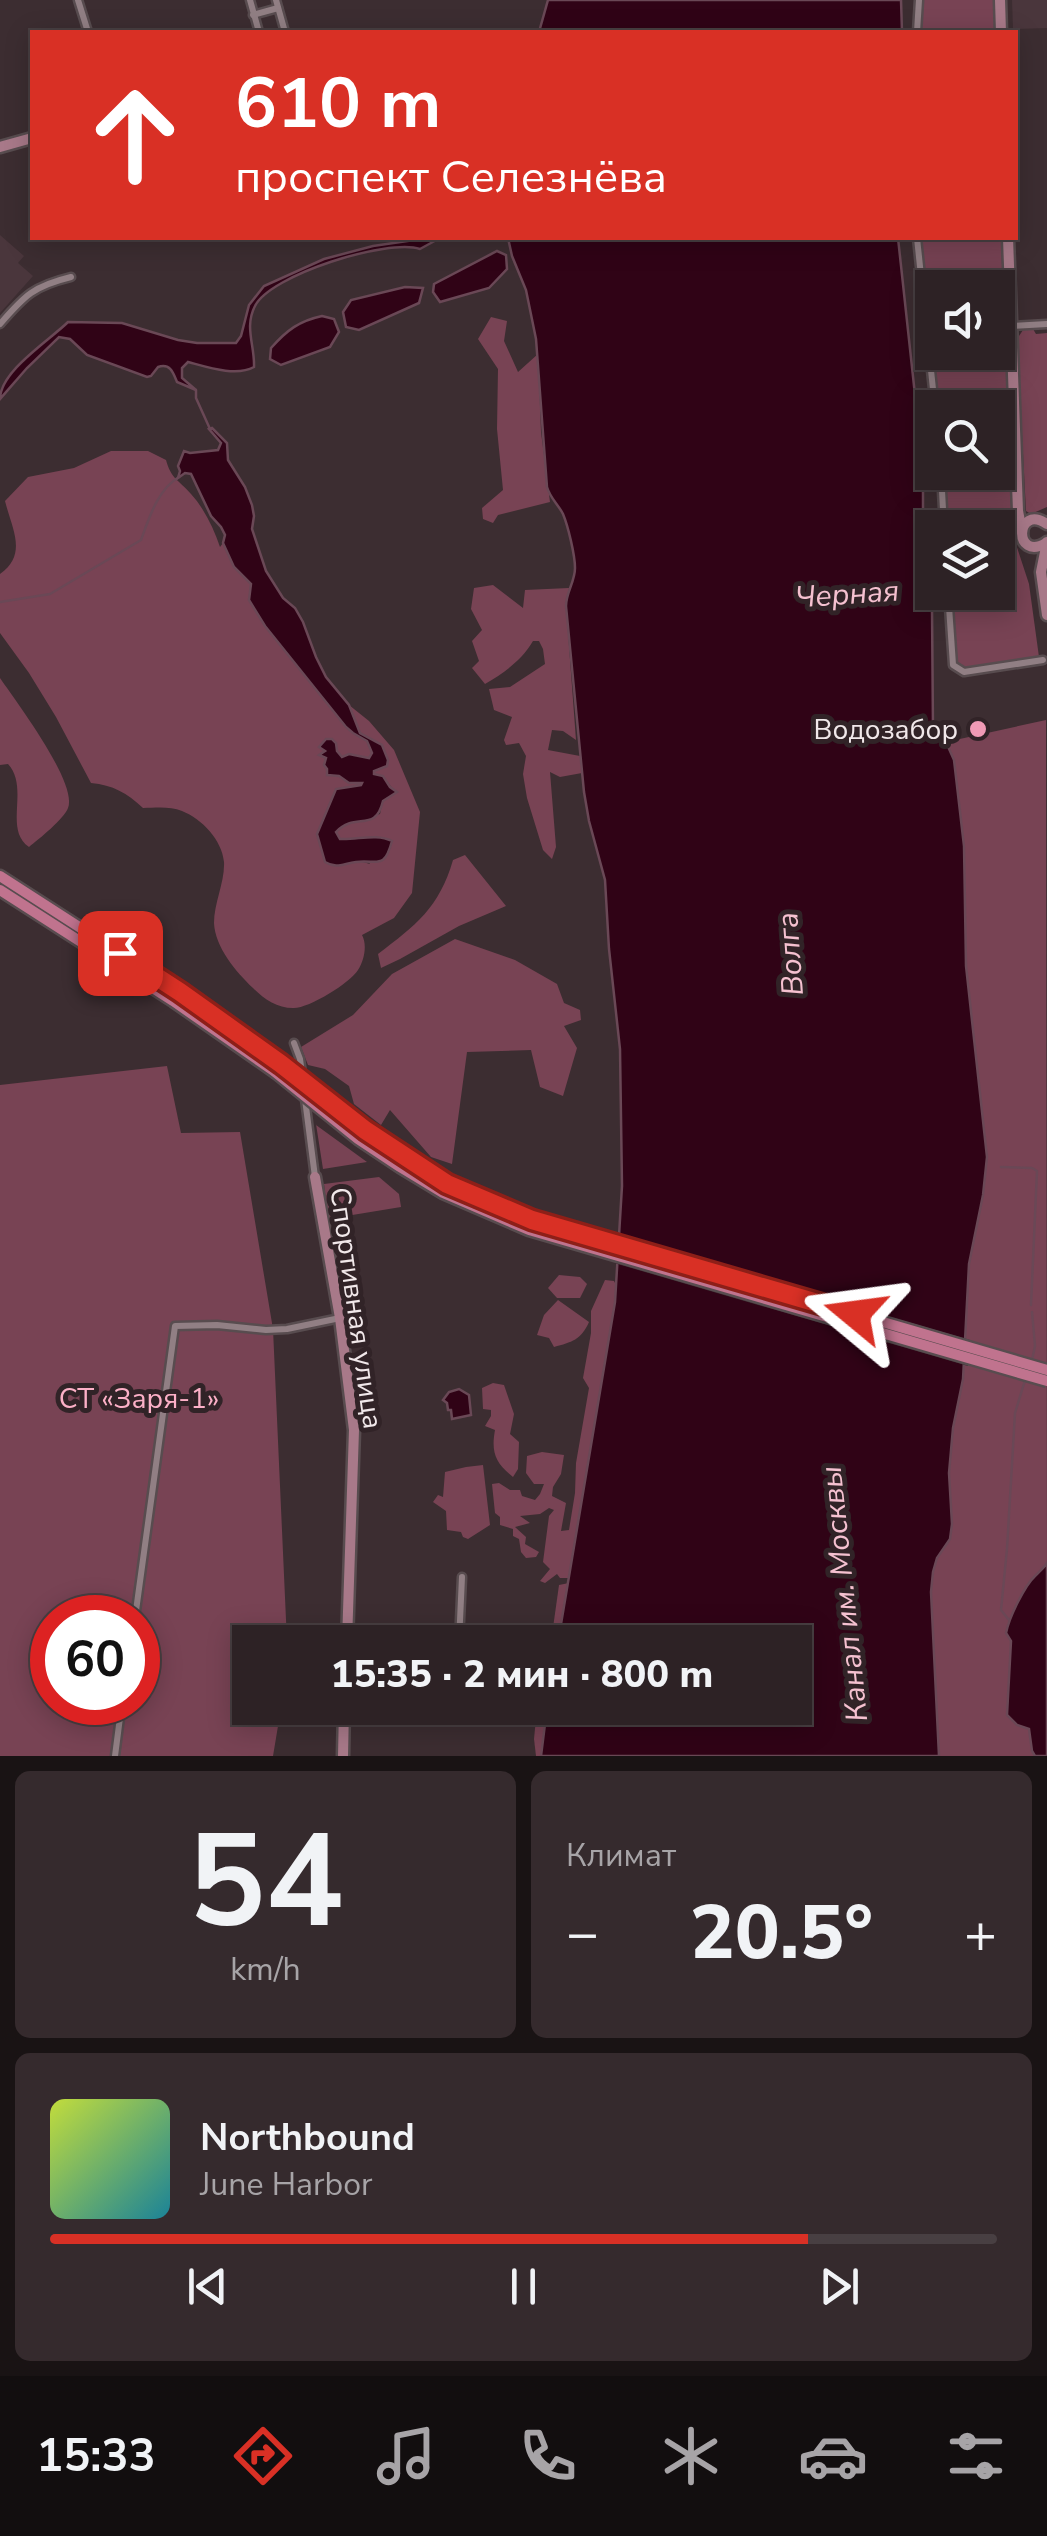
<!DOCTYPE html>
<html lang="ru">
<head>
<meta charset="utf-8">
<style>
	body { margin:0; font-family:"Nunito Sans",sans-serif; background:#352a2d; color:#f1f3f6; height:100vh; display:flex; flex-direction:column; font-size:38px; white-space:nowrap }
	* { box-sizing:border-box; margin:0 }
	p { font-size:32px; color:#a7a4a7 }
	.icon { flex:none; width:55px; height:55px; fill:none; stroke:currentColor; stroke-width:2; stroke-linecap:round; stroke-linejoin:round }
	.map { position:relative; height:1756px; overflow:hidden }
	.side { display:flex; flex-direction:column; gap:15px; padding:15px; background:#191314; flex:1 }
	.side>* { flex:none }
	.hud { position:absolute; left:30px; top:30px; width:988px; height:210px; border-radius:0px; box-shadow:0 5px 25px #0003,0 0 0 2px #483f42; background:#d93025; color:#fff; overflow:hidden }
	.buttons { position:absolute; left:915px; top:270px; display:grid; gap:20px }
	.buttons a { display:grid; place-items:center; width:100px; height:100px; border-radius:0px; background:#2d2225; box-shadow:0 5px 25px #0003,0 0 0 2px #483f42; font-size:50px }
	.speed { position:absolute; left:30px; top:1595px; display:flex; gap:20px; font-size:50px; font-weight:700; text-align:center }
	.speed>* { display:grid; place-content:center; width:130px; height:130px; border-radius:50%; background:#2d2225; box-shadow:0 5px 25px #0003,0 0 0 2px #483f42; line-height:1 }
	.speed .limit { border:15px solid #d22; background:#fff; color:#111 }
	.pin { position:absolute; display:grid; place-items:center; width:85px; height:85px; color:#fff; margin:-42px; border-radius:20px; box-shadow:0 5px 15px #0006 }
	.me { position:absolute; width:110px; margin:-55px; rotate:286deg; stroke-linejoin:round; filter:drop-shadow(0 0 8px #0008) }
	.turn { display:flex; align-items:center; gap:35px; height:210px; padding:0 40px; font-size:45px }
	.turn .icon { width:130px; height:130px; stroke-width:2.5 }
	.turn b { display:block; font-size:70px; line-height:85px }
	.big { font-size:75px; font-weight:800; line-height:1.1 }
	.side .tile { flex:1; display:flex; flex-direction:column; justify-content:center; gap:15px; min-width:0; padding:0 35px; border-radius:15px; background:#352a2d }
	.side .dial { align-items:center; gap:0 }
	.dial b { font-size:130px; line-height:1 }
	.song { display:flex; align-items:center; gap:30px }
	.cover { width:120px; height:120px; border-radius:15px; background:linear-gradient(135deg,hsl(70 70% 55%),hsl(190 70% 35%)) }
	.played { height:10px; border-radius:5px; background:linear-gradient(90deg,#d93025 80%,#483f42 80%) }
	.keys { display:flex; justify-content:space-around; direction:ltr }
	.heat { display:flex; justify-content:space-between; align-items:center; font-size:55px; direction:ltr }
	.side .tiles { flex:1; display:grid; gap:15px; grid-template-columns:1fr 1fr }
	.tile:last-child { grid-column:span 2 }
	.trip { position:absolute; left:232px; top:1625px; width:580px; height:100px; border-radius:0px; background:#2d2225; box-shadow:0 5px 25px #0003,0 0 0 2px #483f42; font-weight:800; line-height:100px; text-align:center }
	.menu { display:flex; height:160px; justify-content:space-around; align-items:center; background:#120e0f; color:#a7a4a7 }
	.menu .icon { width:70px; height:70px }
	.menu .on { color:#d93025 }
	.menu b { font-size:45px; color:#f1f3f6 }
	.map>svg:first-child { display:block }
	.built { fill:#4a363c }
	.green { fill:#784354; fill-rule:evenodd }
	.water { fill:#300316; stroke:#6a4856; stroke-width:2.5 }
	.pier { fill:#3c2d31 }
	.lines { fill:none; stroke-linecap:round; stroke-linejoin:round }
	.stream { stroke:#6a4856; stroke-width:2.5 }
	.street-casing { stroke:#584c4f; stroke-width:11 }
	.secondary-casing { stroke:#584c4f; stroke-width:15 }
	.primary-casing { stroke:#584c4f; stroke-width:15 }
	.street { stroke:#917f84; stroke-width:6 }
	.secondary { stroke:#a87989; stroke-width:10 }
	.primary { stroke:#c0738e; stroke-width:10 }
	.primary-bridge-casing { stroke:#584c4f; stroke-width:15; stroke-linecap:butt }
	.primary-bridge { stroke:#c0738e; stroke-width:10 }
	.route-casing { stroke:#8d1f18; stroke-width:25 }
	.route { stroke:#d93025; stroke-width:18 }
	.poi-dot { fill:#f09ab5; stroke:#312327; stroke-width:4 }
	.labels { text-anchor:middle; stroke-width:10; stroke-linejoin:round; paint-order:stroke }
	.poi-label { font-size:28px; fill:#f1e8ea; stroke:#312327; text-anchor:end }
	.street-label { font-size:28px; fill:#f1e8ea; stroke:#312327 }
	.park-label { font-size:28px; fill:#fcb0c7; stroke:#312327 }
	.water-label { font-size:30px; font-style:italic; fill:#f5c1d0; stroke:#312327 }
</style>
</head>
<body>
<div class="map">
<svg width="1047" height="1756" viewBox="0 0 1047 1756">
	<rect width="100%" height="100%" fill="#3c2d31"/>
	<g class="built">
		<path d="M1012,0H1047V28L1013,29Z"/>
		<path d="M0,235L24,256L18,263L33,276L0,313Z"/>
	</g>
	<g class="green">
		<path d="M920,0H994L995,32H918Z"/>
		<path d="M920,238H1001L1012,532L1029,584L1039,657L965,670L956,663L950,593L998,592V528L946,527L943,473L998,472V408L936,407ZM932,288H998V352H932Z"/>
		<path d="M491,317L507,321L504,341L518,372L538,354L541,432L550,502L498,515L493,523L483,519L482,508L503,490L497,429L498,369L478,339Z"/>
		<path d="M1033,329L1036,334L1047,333V507L1031,514L1026,511L1017,339L1023,330Z"/>
		<path d="M111,451H148L166,460C171,479 179,480 191,494C204,508 214,529 220,547L223,543L234,567L251,584L249,600L265,626L346,727L353,733L367,741L372,754L369,758L349,754L342,757L323,742L321,746L326,752L323,753L326,758L324,765L328,769L327,775L339,776L349,783H362L361,785L339,788L331,800L317,834L325,862L359,861L370,864L354,840L340,839L336,832L342,826L380,814L383,801L396,793L383,776L374,774L382,745L360,733L349,705L369,721L394,750L420,812L412,893L394,918L362,935C367,944 365,959 358,970C350,983 308,1009 293,1008C277,1008 264,999 253,988C236,972 215,947 214,923C214,903 225,882 224,862C222,840 202,819 182,811C170,806 155,808 143,808C127,793 113,785 91,783L56,717L29,673L0,633V574C28,554 12,529 5,501L28,477L74,468Z"/>
		<path d="M493,585L523,608L525,590L569,588L566,606L576,740L563,731L552,730L548,750L580,756L582,773L560,777L550,772L556,847L552,859L543,850L527,798L523,774L526,756L519,743L506,745L504,740L512,717L494,710L489,689L510,687L545,664L543,649L539,641H533C521,661 505,672 485,684L472,668L479,661L472,641L482,630L471,609L474,588Z"/>
		<path d="M0,678C15,700 78,783 68,808C64,819 39,839 29,847C3,829 30,788 8,764L0,765Z"/>
		<path d="M1046,720L1047,1563C1040,1575 1028,1583 1021,1597C1016,1605 1015,1612 1009,1620L1011,1641L1007,1715L1029,1728L1032,1751L1035,1756H939L931,1592L933,1572L937,1558L950,1539L952,1524L949,1473L953,1428L963,1379L969,1264L983,1195L987,1157L966,966L964,845L954,760L946,742Z"/>
		<path d="M465,855L506,906L459,926L400,959L381,968L378,954C416,925 439,908 453,860Z"/>
		<path d="M455,939L515,960L557,984L564,1003L580,1010L581,1020L564,1026L577,1048L563,1096L540,1087L531,1050L467,1052L452,1164L431,1157L390,1110L381,1125L354,1104L349,1086L325,1069L308,1065L301,1047L353,1015L392,974Z"/>
		<path d="M167,1066L181,1133L240,1132L273,1329L287,1642H250V1708H281L273,1756H0V1085ZM52,1618H138V1702H52Z"/>
		<path d="M316,1124V1125L367,1162L323,1169Z"/>
		<path d="M379,1177L399,1194L401,1207L328,1219L324,1184Z"/>
		<path d="M559,1275L580,1277L587,1284L580,1298H557L548,1288Z"/>
		<path d="M605,1280L614,1281L617,1287L615,1302L570,1578H560L557,1574L545,1583L540,1581L550,1569L543,1562L549,1516L554,1510L549,1508L540,1514L520,1516L530,1523L515,1527L526,1537L525,1544L539,1552L536,1557L526,1558L521,1552L519,1539L513,1536V1529L500,1525V1517L495,1513L492,1484L499,1483L510,1490H520L522,1496L535,1500L540,1494L544,1484H534L526,1473L527,1456L542,1452L564,1455L561,1474L553,1487L552,1496L566,1503L561,1531L569,1530L575,1493L576,1463L589,1388L583,1378L591,1333V1311Z"/>
		<path d="M558,1300L589,1322C581,1340 572,1342 554,1347L549,1338L537,1335L544,1315Z"/>
		<path d="M493,1383L504,1385L514,1414L510,1434L519,1442L518,1469L513,1477C495,1463 491,1452 495,1430L485,1426L491,1416V1410L483,1409L482,1388Z"/>
		<path d="M483,1465L490,1525L468,1539L463,1537L461,1532L447,1530L446,1511L433,1502L438,1495L443,1497L445,1472L466,1467Z"/>
		<path d="M569,1583L558,1642H551L559,1585Z"/>
		<path d="M537,1708H547L541,1756H536L534,1739Z"/>
	</g>
	<g class="water">
		<path d="M548,0H901L902,32H539Z"/>
		<path d="M428,238H440L420,249C388,238 270,275 255,306C244,327 255,346 254,367C236,377 207,367 188,362L182,368V378L196,390L177,382C173,372 170,363 158,367L151,376L147,377L87,355L70,339L59,337L27,368L0,399C0,371 50,340 68,322L122,323L178,340L197,343H236L241,336L249,305L264,286L324,259L373,246Z"/>
		<path d="M508,238H898L916,404L923,490V511L926,516L930,602L932,608L933,730L946,742L954,760L964,846L966,966L987,1157L983,1195L969,1264L963,1379L953,1428L949,1473L952,1524L950,1539L937,1558L933,1572L931,1592L939,1756H541L547,1708H795V1642H558L615,1302L622,1186L620,1049L609,949L605,880L589,821L584,792L566,606C566,592 575,582 575,568C575,555 568,526 563,514C558,504 550,498 547,487L536,339L526,290L512,256Z"/>
		<path d="M497,251L506,255L507,269L489,288L440,302L433,292L434,284Z"/>
		<path d="M405,287L423,288L419,303L359,330L346,327L343,312L351,300Z"/>
		<path d="M322,316L334,319L339,332L330,347L281,365L270,359L271,348C287,330 299,321 322,316Z"/>
		<path d="M212,428L227,443L228,460L245,487L252,505L254,516L252,529L266,571L283,598L295,608L303,622L316,657L326,677L349,705L360,733L382,745L388,760L387,766L374,771V774L383,776L390,787L397,792L383,801C375,834 356,811 336,832L340,839C358,840 376,833 392,841C384,871 377,859 356,862C342,864 337,869 325,862L317,834L336,789L361,785L362,783H349L339,776L327,775V769L324,765L326,758L319,755L325,751L319,747L326,739H332L336,743L337,751L342,757L349,754L369,758L372,753L367,741L353,733L346,727L265,626L249,600L251,584L234,567L223,543L225,535L221,527L211,516L191,474L185,473L178,478L180,471L178,466L184,451L190,453L218,450L221,443L209,429Z"/>
		<path d="M459,1389L469,1395L471,1415L452,1419L451,1410H448L447,1403L443,1400L449,1392Z"/>
		<path d="M1047,1563V1756H1035L1032,1751L1029,1729L1017,1725L1007,1715L1011,1641L1006,1633C1009,1618 1024,1586 1036,1575C1040,1571 1044,1568 1047,1563Z"/>
	</g>
	<path class="pier" d="M615,1237L970,1340L968,1366L614,1263Z"/>
	<g class="lines">
		<g class="stream">
			<path d="M196,390V398L210,429"/>
			<path d="M0,602L50,594L141,540C149,518 158,489 179,477"/>
			<path d="M1001,1167L1032,1168L1037,1171L1031,1305"/>
			<path d="M1032,1312L1035,1346L1032,1360"/>
			<path d="M1009,1620L1001,1610L1007,1549L1015,1413L1026,1377"/>
		</g>
		<defs>
			<g id="street">
				<path d="M78,0L88,32"/>
				<path d="M250,0L259,32"/>
				<path d="M276,0L285,32"/>
				<path d="M253,15L278,8"/>
				<path d="M917,32L919,0"/>
				<path d="M917,238L935,408"/>
				<path d="M0,324C25,295 34,286 71,277"/>
				<path d="M1011,326L1047,324"/>
				<path d="M941,472L944,528"/>
				<path d="M948,592L953,665L964,672L1043,660"/>
				<path d="M294,1043L300,1059L303,1081"/>
				<path d="M305,1099L315,1177"/>
				<path d="M135,1618L175,1326L217,1325L266,1330L287,1329L340,1318"/>
				<path d="M459,1642L462,1577"/>
				<path d="M115,1756L122,1702"/>
			</g>
			<g id="secondary">
				<path d="M1000,0L1001,32"/>
				<path d="M0,147L32,138"/>
				<path d="M1008,238L1018,511L1022,532"/>
				<path d="M1047,542L1041,572L1047,615"/>
				<path d="M1046,543C1013,562 1015,503 1047,524"/>
				<path d="M315,1177L340,1318L354,1430L347,1642"/>
				<path d="M343,1756L344,1708"/>
			</g>
			<g id="primary">
				<path d="M0,876L180,992L281,1064"/>
				<path d="M0,890L173,1001L275,1072"/>
			</g>
		</defs>
		<use href="#street" class="street-casing"/>
		<use href="#secondary" class="secondary-casing"/>
		<use href="#primary" class="primary-casing"/>
		<use href="#street" class="street"/>
		<use href="#secondary" class="secondary"/>
		<use href="#primary" class="primary"/>
		<defs>
			<g id="primary-bridge">
				<path d="M281,1064L365,1130L406,1159L447,1184L533,1220L1047,1370"/>
				<path d="M275,1072L358,1139L400,1167L443,1193L529,1230L1047,1381"/>
			</g>
		</defs>
		<use href="#primary-bridge" class="primary-bridge-casing"/>
		<use href="#primary-bridge" class="primary-bridge"/>
	</g>
	<g class="lines">
		<defs>
			<path id="route" d="M120,953L180,992L281,1064L365,1130L447,1184L532,1220L855,1314"/>
		</defs>
		<use href="#route" class="route-casing"/>
		<use href="#route" class="route"/>
	</g>
	<circle class="poi-dot" cx="978" cy="729" r="10"/>
	<g class="labels">
		<g class="poi-label">
			<text x="958" y="739">Водозабор</text>
		</g>
		<g class="street-label">
			<text transform="translate(357 1308) rotate(82)" y="10">Спортивная улица</text>
		</g>
		<g class="park-label">
			<text x="139" y="1408">СТ «Заря-1»</text>
		</g>
		<g class="water-label">
			<text transform="translate(847 594) rotate(-4)" y="10">Черная</text>
			<text transform="translate(790 954) rotate(-94)" y="10">Волга</text>
			<text transform="translate(844 1594) rotate(-96)" y="10">Канал им. Москвы</text>
		</g>
	</g>
</svg>
<div class="buttons">
<a><svg class="icon" aria-label="sound" viewBox="0 0 24 24"><path d="M4 9h4l5-4v14l-5-4H4zM17 9q2 3 0 6"/></svg></a>
<a><svg class="icon" aria-label="search" viewBox="0 0 24 24"><circle cx="10" cy="10" r="6"/><path d="M15 15l6 6"/></svg></a>
<a><svg class="icon" aria-label="layers" viewBox="0 0 24 24"><path d="M12 4l9 5-9 5-9-5zM3 14l9 5 9-5"/></svg></a>
</div>
<div class="speed"><div class="limit">60</div></div>
<div class="pin" style="left:120px;top:953px;background:#d93025"><svg class="icon" aria-label="arrive" viewBox="0 0 24 24"><path d="M6 21V4h12l-3 4 3 4H6"/></svg></div>
<svg class="me" style="left:855px;top:1314px" viewBox="-20 -20 40 40"><path d="M0-17L14 15 0 8-14 15z" fill="#d93025" stroke="#fff" stroke-width="4"/></svg>
<div class="trip">15:35 · 2 мин · 800 m</div>
<div class="hud">
<div class="turn"><svg class="icon" aria-label="ahead" viewBox="0 0 24 24"><path d="M12 20V5M6 11l6-6 6 6"/></svg><div><b>610 m</b>проспект Селезнёва</div></div>
</div>
</div>
<section class="side">
<div class="tiles">
<div class="tile dial"><b>54</b><p>km/h</p></div>
<div class="tile"><p>Климат</p>
<div class="heat"><a>−</a><b class="big">20.5°</b><a>+</a></div>
</div>
<div class="tile">
<div class="song"><i class="cover"></i><div><b>Northbound</b><p>June Harbor</p></div></div>
<div class="played"></div>
<div class="keys"><svg class="icon" aria-label="previous" viewBox="0 0 24 24"><path d="M18 5L8 12l10 7zM5 5v14"/></svg><svg class="icon" aria-label="pause" viewBox="0 0 24 24"><path d="M8 5v14M16 5v14"/></svg><svg class="icon" aria-label="next" viewBox="0 0 24 24"><path d="M6 5l10 7-10 7zM19 5v14"/></svg></div>
</div>
</div>
</section>
<nav class="menu">
<b>15:33</b>
<svg class="icon on" aria-label="directions" viewBox="0 0 24 24"><path d="M12 3l9 9-9 9-9-9zM9 14v-3h6M13 9l2 2-2 2"/></svg>
<svg class="icon" aria-label="music" viewBox="0 0 24 24"><path d="M9 18V5l10-2v13"/><circle cx="6" cy="18" r="3"/><circle cx="16" cy="16" r="3"/></svg>
<svg class="icon" aria-label="phone" viewBox="0 0 24 24"><path d="M5 4h4l2 5-3 2q2 4 5 5l2-3 5 2v4C11 20 4 13 5 4z"/></svg>
<svg class="icon" aria-label="climate" viewBox="0 0 24 24"><path d="M12 3v18M4 7l16 10M4 17L20 7"/></svg>
<svg class="icon" aria-label="car" viewBox="0 0 24 24"><path d="M5 17H2v-5l4-1 3-4h7l3 4 3 1v5h-3M9 17h6M6 11h13"/><circle cx="7" cy="17" r="2"/><circle cx="17" cy="17" r="2"/></svg>
<svg class="icon" aria-label="filters" viewBox="0 0 24 24"><path d="M4 7h16M4 17h16"/><circle cx="9" cy="7" r="2"/><circle cx="15" cy="17" r="2"/></svg>
</nav>
</body>
</html>
